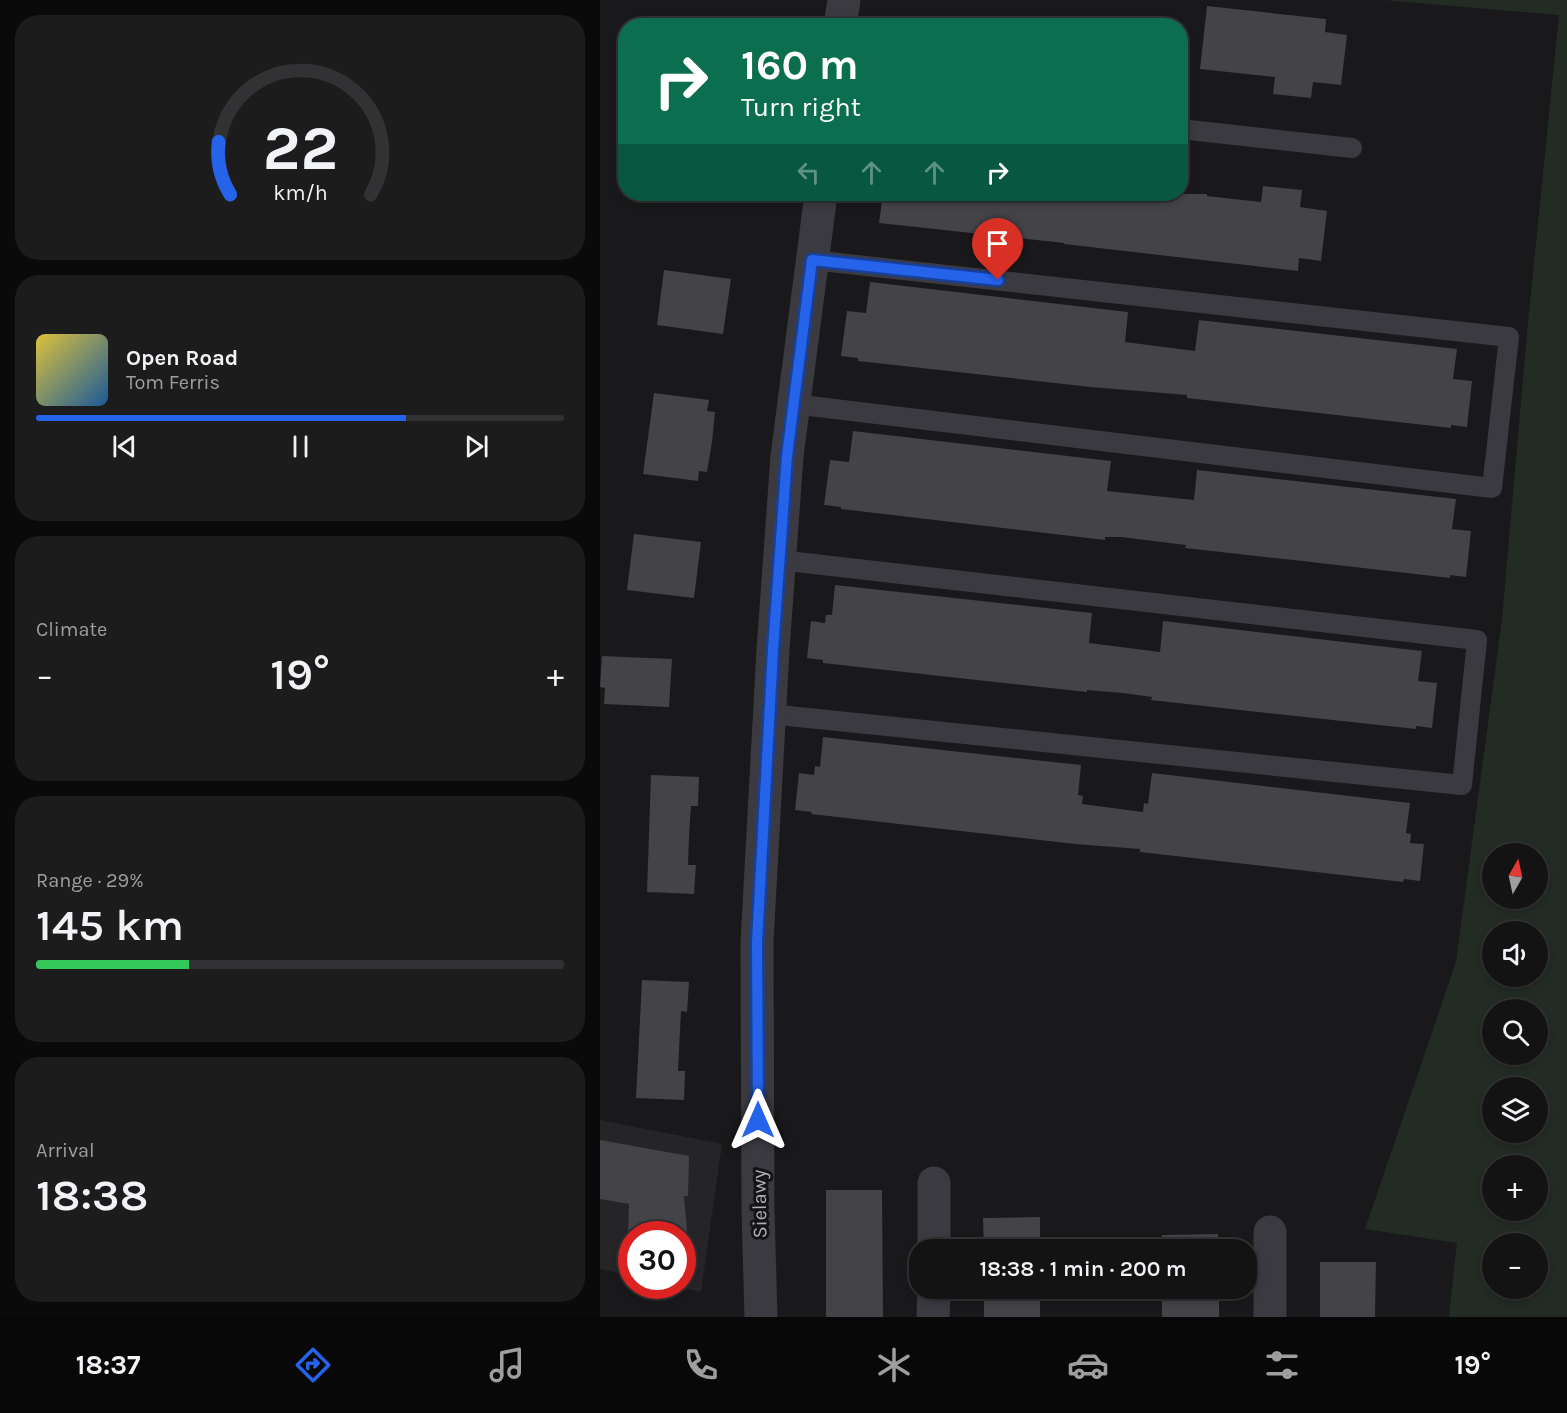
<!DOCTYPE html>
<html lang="en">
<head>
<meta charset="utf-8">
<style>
	body { margin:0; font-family:Karla,sans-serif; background:#1c1c1d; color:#f1f3f6; height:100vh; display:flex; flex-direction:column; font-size:22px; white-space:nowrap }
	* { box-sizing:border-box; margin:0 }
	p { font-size:20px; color:#9d9ea0 }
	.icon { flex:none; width:33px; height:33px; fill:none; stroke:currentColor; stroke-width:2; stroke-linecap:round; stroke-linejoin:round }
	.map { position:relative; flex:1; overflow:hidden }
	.sheet { display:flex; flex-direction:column; gap:15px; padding:15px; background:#0a0a0b; width:600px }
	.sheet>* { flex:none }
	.top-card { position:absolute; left:18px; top:18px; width:570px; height:183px; border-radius:24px; box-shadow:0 3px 9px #0003,0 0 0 2px #323234; background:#0b6e4f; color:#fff; overflow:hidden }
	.needle { width:39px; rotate:9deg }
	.controls { position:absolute; left:882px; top:843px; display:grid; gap:12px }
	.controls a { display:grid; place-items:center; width:66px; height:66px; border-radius:50%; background:#131314; box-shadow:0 3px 9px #0003,0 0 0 2px #323234; font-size:30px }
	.speed { position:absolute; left:18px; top:1221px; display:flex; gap:12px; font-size:30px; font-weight:700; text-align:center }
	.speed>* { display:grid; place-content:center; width:78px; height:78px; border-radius:50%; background:#131314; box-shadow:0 3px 9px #0003,0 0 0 2px #323234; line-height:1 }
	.speed .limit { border:9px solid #d22; background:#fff; color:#111 }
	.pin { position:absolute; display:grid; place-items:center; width:51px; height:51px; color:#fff; margin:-62px -26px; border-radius:50% 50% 50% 0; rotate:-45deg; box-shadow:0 0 6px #0007 }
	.pin .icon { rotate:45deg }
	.me { position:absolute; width:66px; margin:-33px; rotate:0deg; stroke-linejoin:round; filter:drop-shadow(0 0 4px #0008) }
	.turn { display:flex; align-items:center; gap:21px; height:126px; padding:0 24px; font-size:27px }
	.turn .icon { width:78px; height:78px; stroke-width:2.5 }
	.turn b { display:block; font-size:42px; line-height:51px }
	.lanes { display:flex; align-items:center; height:57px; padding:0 24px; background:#0003; justify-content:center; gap:30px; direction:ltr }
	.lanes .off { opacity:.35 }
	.big { font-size:45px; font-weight:600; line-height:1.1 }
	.sheet .widget { flex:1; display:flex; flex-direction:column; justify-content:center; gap:9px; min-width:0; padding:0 21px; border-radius:24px; background:#1c1c1d }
	.sheet .dial { align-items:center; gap:0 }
	.dial svg { height:156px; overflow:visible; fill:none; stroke:#323234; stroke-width:7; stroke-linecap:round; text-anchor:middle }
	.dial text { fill:#f1f3f6; stroke:none }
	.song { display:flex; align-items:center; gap:18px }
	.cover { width:72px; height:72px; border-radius:9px; background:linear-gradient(135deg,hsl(50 70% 55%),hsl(210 70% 35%)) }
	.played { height:6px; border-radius:3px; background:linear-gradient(90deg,#2563eb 70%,#323234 70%) }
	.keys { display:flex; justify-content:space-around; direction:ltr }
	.heat { display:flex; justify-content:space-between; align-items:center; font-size:33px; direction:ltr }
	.charge { height:9px; border-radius:4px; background:linear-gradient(90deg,#34c759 29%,#323234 0) }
	.trip { position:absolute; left:309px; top:1239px; width:348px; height:60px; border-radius:24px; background:#131314; box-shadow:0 3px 9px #0003,0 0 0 2px #323234; font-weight:600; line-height:60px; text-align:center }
	.tab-bar { display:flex; height:96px; justify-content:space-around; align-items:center; background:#080808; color:#9d9ea0 }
	.tab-bar .icon { width:42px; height:42px }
	.tab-bar .on { color:#2563eb }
	.tab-bar b { font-size:27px; color:#f1f3f6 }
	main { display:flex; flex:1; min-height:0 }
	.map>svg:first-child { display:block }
	.built { fill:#252528 }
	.green { fill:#232b25; fill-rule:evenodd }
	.building { fill:#434348 }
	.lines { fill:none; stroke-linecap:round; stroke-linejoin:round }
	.lane { stroke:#3a3a40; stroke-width:20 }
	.street { stroke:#3a3a40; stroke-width:33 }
	.route-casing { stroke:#184099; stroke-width:15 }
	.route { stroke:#2563eb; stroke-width:10 }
	.labels { text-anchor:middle; stroke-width:6; stroke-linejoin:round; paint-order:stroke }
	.street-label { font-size:20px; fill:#acaeba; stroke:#141416 }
</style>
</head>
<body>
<main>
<section class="sheet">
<div class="widget dial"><svg viewBox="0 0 100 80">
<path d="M14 69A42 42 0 1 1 86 69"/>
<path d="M14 69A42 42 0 0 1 8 42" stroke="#2563eb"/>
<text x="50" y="56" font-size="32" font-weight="700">22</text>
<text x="50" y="72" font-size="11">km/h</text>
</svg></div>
<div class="widget">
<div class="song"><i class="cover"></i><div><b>Open Road</b><p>Tom Ferris</p></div></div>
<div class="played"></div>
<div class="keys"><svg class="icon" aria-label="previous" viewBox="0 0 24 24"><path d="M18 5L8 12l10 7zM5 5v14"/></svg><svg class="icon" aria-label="pause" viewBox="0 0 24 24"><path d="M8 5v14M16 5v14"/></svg><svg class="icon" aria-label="next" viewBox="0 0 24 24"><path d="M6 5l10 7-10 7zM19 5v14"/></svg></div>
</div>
<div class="widget"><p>Climate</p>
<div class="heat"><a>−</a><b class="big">19°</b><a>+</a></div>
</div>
<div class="widget"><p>Range · 29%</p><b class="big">145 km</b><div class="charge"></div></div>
<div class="widget"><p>Arrival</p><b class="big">18:38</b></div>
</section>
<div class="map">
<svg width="967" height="1317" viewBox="0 0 967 1317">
	<rect width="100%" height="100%" fill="#19191b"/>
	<path class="built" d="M0,1120L122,1144L101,1292L72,1286H82V1234H32L31,1276L0,1269Z"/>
	<path class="green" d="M784,0H967V1317H849L857,1243L765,1229L856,962L902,619L928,322L959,15ZM892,854H938V898H892ZM892,932H938V976H892ZM892,1010H938V1054H892ZM892,1088H938V1132H892ZM892,1166H938V1210H892ZM892,1244H938V1288H892Z"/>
	<g class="building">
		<path d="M607,6L726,19L725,32L747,35L741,85L713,82L711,98L673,94L675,77L600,69Z"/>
		<path d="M663,186L702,190L700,207L727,211L721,261L699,258L698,271L464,244V243L279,223L283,194H607V196L661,202Z"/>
		<path d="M64,270L131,279L123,334L57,325Z"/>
		<path d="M270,282L528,312L525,342L595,351L599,320L857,349L853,379L872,381L867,427L851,425V428L587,398V395L491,387L258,361V358L241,356L247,311L266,313Z"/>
		<path d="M54,393L109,400L107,411L115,412L112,442L107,472L99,471L98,481L43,474Z"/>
		<path d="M253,431L511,461L507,491L594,500L597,470L856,499L852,529L871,531L866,577L850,575V578L702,561L585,548L586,545L521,537H505V540L241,509V507L224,505L230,460L249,462Z"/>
		<path d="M34,534L101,542L94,598L27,590Z"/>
		<path d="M235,585L492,613L489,643L560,652L563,621L822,651L818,681L837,683L832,728L816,726V729L667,713L551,700L552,697L523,693L487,690V692L413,684L223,663V660L207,658L211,621L225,623L226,615H232Z"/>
		<path d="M2,656L72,659L69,707L4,704L5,688L0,687Z"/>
		<path d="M223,737L481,765L478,795L483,796L482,804L543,812L544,803L548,804L552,773L810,803L806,833L811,834L810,843L824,844L820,881L804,879L803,882L540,852V849L475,844L211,814L212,812L195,810L199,773L214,775L215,766L220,767Z"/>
		<path d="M51,775L99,777L98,806H91L89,836L88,865H96L94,894L47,892Z"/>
		<path d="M42,980L89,982L87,1012L81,1011L78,1071H85L84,1100L36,1098Z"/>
		<path d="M0,1140L89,1156L88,1196H84L88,1242H82V1234H32V1240L28,1239L29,1204L0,1199Z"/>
		<path d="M226,1190H282L283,1317H226Z"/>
		<path d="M440,1217V1250H384L383,1218Z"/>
		<path d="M618,1234V1250H562V1235Z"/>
		<path d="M720,1262H776L775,1317H720Z"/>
		<rect x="384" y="1288" width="56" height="29"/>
		<rect x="562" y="1288" width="57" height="29"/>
	</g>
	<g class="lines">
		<g class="lane">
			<path d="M580,129L752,148"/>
			<path d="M193,404L892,488L909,337L212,260"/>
			<path d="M169,714L862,785L877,640L179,560"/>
		</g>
		<g class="street">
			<path d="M240,26L244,0"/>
			<path d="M670,1232V1317"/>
			<path d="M334,1250V1183"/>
			<path d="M161,1317L158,1210L157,942L173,650L187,456L221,194"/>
			<path d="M333,1317L334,1288"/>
		</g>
	</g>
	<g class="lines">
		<defs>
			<path id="route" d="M158,1120L157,942L173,650L187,456L212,260L398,280"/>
		</defs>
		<use href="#route" class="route-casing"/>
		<use href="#route" class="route"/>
	</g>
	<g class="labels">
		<g class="street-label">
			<text transform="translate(159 1204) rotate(-91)" y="7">Sielawy</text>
		</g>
	</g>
</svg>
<div class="controls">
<a><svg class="needle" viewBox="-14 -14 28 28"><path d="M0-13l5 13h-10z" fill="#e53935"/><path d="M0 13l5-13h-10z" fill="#9d9ea0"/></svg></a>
<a><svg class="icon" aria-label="sound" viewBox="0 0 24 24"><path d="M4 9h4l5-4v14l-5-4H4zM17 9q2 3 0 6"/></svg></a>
<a><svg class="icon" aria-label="search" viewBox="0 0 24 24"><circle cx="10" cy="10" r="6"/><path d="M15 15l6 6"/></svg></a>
<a><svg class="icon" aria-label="layers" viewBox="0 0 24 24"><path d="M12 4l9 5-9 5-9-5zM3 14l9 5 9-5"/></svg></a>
<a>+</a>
<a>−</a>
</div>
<div class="speed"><div class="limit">30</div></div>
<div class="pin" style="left:398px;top:280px;background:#d93025"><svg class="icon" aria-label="arrive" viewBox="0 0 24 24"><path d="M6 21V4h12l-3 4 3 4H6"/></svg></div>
<svg class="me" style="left:158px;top:1120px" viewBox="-20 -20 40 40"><path d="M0-17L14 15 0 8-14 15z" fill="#2563eb" stroke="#fff" stroke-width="4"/></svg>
<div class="trip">18:38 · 1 min · 200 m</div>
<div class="top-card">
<div class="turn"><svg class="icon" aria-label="right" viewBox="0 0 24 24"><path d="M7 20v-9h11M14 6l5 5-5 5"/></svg><div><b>160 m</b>Turn right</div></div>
<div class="lanes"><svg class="icon off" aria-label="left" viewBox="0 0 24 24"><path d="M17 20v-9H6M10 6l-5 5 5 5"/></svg><svg class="icon off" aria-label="ahead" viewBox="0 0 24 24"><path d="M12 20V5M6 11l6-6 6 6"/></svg><svg class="icon off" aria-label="ahead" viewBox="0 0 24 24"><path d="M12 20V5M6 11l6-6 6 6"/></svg><svg class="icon" aria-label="right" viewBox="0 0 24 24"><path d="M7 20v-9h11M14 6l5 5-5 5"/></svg></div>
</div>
</div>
</main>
<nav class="tab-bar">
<b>18:37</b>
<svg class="icon on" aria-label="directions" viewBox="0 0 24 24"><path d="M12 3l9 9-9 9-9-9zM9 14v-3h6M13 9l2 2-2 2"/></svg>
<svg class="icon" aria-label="music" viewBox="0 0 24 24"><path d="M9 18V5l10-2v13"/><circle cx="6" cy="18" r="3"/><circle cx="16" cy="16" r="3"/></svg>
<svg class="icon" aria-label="phone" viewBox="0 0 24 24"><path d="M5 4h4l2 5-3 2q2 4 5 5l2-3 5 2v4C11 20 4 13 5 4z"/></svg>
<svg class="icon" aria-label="climate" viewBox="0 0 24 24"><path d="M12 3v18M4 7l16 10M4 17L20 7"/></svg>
<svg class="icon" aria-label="car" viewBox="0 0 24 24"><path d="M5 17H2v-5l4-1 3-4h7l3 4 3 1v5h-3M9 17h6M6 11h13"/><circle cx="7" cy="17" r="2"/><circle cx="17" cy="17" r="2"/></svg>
<svg class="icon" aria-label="filters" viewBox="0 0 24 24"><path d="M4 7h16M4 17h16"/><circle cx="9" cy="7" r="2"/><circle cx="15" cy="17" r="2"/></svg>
<b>19°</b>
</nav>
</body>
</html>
